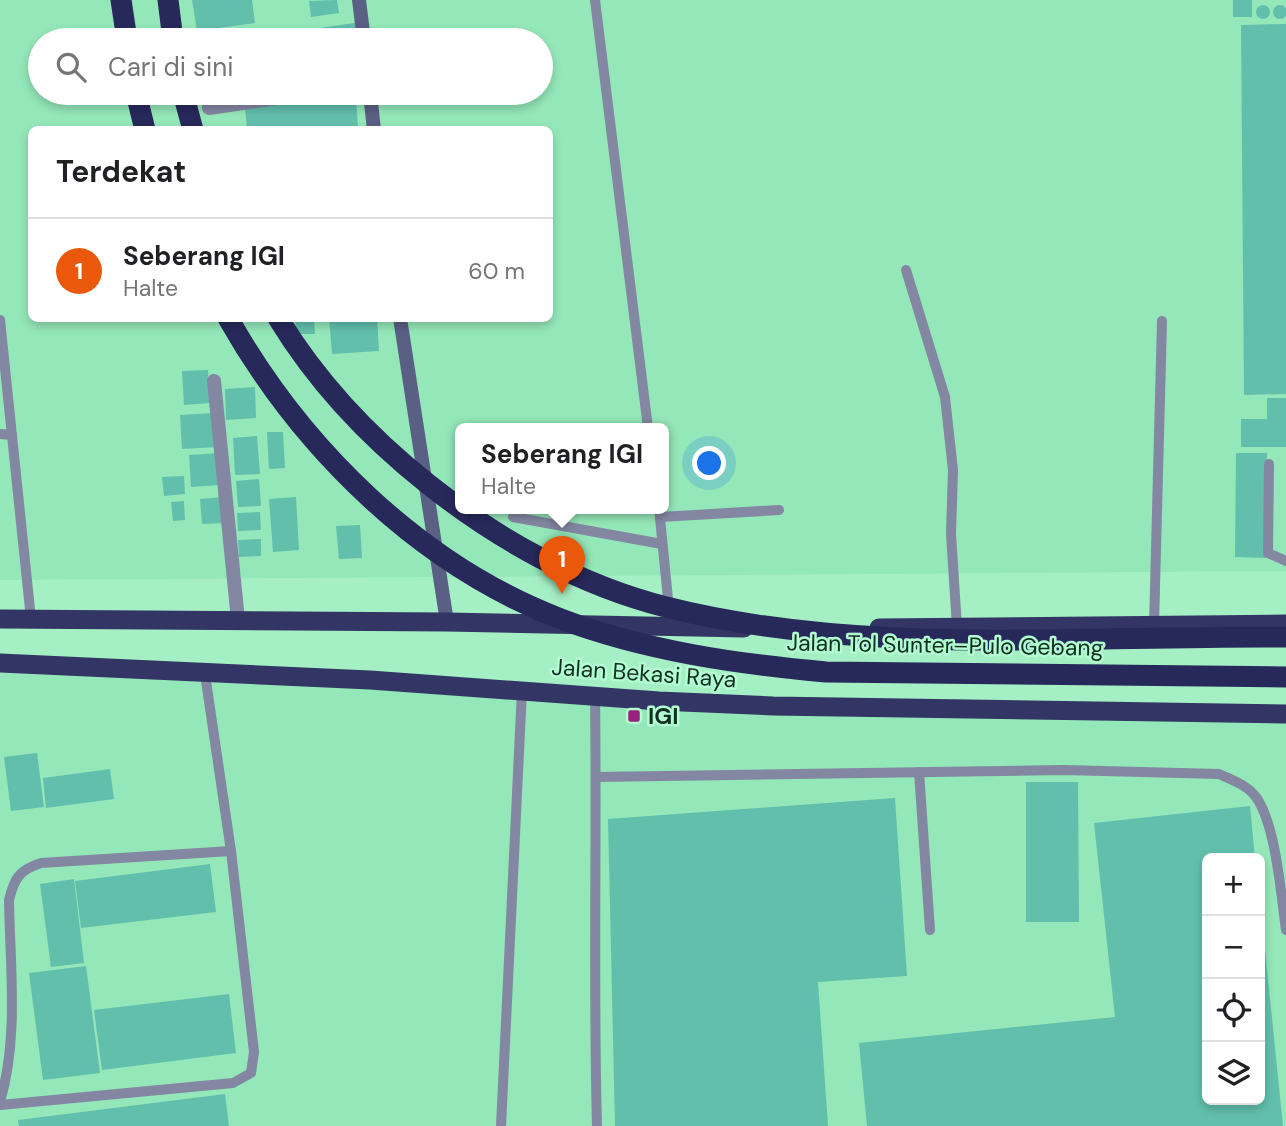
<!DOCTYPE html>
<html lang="id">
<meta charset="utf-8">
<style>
body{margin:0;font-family:"DM Sans",sans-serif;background:#f2f2f2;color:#202124}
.controls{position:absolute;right:21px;bottom:21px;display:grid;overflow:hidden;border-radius:10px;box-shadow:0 4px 10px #0003}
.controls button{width:63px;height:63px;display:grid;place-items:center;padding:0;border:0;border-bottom:2px solid #e0e0e0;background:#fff;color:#202124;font:35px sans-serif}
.you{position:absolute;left:710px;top:464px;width:24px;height:24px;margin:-18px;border:5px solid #fff;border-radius:50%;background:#1a73e8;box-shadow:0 0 0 10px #1a73e833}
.badge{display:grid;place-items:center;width:46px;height:46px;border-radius:50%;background:#ea580c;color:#fff;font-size:23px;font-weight:700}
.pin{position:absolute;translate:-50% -58px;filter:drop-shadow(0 2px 4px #0008)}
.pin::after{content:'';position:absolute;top:37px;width:24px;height:21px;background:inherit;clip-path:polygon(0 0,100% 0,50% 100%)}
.popup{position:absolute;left:455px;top:423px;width:214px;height:91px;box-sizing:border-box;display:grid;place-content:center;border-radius:10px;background:#fff;filter:drop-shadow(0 2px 5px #0005);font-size:23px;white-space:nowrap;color:#757577}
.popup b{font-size:26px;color:#202124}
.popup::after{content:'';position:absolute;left:50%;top:100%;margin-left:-14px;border:14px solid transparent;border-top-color:#fff}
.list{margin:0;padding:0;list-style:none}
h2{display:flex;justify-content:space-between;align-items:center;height:91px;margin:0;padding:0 28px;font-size:30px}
h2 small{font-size:23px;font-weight:400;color:#757577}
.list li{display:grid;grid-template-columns:46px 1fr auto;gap:21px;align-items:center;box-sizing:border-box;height:105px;padding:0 28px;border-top:2px solid #e0e0e0}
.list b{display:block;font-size:26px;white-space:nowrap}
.list p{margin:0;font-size:23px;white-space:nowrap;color:#757577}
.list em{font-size:23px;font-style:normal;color:#757577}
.icon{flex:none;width:38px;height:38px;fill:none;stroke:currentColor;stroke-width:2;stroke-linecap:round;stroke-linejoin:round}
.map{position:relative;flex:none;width:1286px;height:1126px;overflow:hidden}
.search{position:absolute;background:#fff;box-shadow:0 4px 10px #0003;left:28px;top:28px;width:525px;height:77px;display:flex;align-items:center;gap:18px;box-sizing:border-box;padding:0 24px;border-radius:38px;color:#757577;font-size:26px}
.panel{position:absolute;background:#fff;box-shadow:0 4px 10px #0003;left:28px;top:126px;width:525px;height:196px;border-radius:10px}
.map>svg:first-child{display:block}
</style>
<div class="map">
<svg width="1286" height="1126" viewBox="0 0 1286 1126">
<rect width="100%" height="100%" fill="#a5efc5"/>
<g fill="#94e7b9" fill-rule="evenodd">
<path d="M 0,0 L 1286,0 L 1286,571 L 0,580 ZM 40,40 L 541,40 L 541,93 L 40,93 ZM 32,130 L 550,130 L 550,318 L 32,318 ZM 461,428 L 664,428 L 664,508 L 461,508 Z"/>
<path d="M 0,664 L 522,689 L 1286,714 L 1286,1126 L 0,1126 ZM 1207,858 L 1260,858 L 1260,1100 L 1207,1100 Z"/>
</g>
<g fill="#62bfac">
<path d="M 192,0 L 252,0 L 255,23 L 197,31 Z"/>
<path d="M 337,0 L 339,13 L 311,17 L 309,1 Z"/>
<rect x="1233" y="0" width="19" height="17"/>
<circle cx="1263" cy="12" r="7"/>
<circle cx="1280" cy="12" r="7"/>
<path d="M 361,22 L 363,40 L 321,40 L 320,28 Z"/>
<path d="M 1286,24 L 1286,394 L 1244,395 L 1241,25 Z"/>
<path d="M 253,32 L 255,40 L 233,40 L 232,35 Z"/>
<path d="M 312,34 L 313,40 L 288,40 L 288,37 Z"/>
<path d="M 356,98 L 358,127 L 247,130 L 245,107 Z"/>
<path d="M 295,318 L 314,318 L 315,334 L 296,334 Z"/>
<path d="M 329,318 L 377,318 L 379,351 L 332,354 Z"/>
<path d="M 208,370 L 210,403 L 184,405 L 182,371 Z"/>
<path d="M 255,387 L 256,418 L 226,420 L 225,389 Z"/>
<path d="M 1267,398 L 1286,398 L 1286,447 L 1241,447 L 1241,419 L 1267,419 Z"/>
<path d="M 215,413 L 217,447 L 182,449 L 180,415 Z"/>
<path d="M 267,432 L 283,432 L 285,468 L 269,469 Z"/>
<path d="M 257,436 L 260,474 L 235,475 L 233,438 Z"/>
<path d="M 218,453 L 220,485 L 191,487 L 189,455 Z"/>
<path d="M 1236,453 L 1267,453 L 1266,558 L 1235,557 Z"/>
<path d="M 184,476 L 185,494 L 164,496 L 162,477 Z"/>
<path d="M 259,479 L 261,506 L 238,507 L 236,481 Z"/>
<path d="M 223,497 L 224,523 L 202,524 L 200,499 Z"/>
<path d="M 296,497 L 299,550 L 273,552 L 269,499 Z"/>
<path d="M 184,501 L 185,520 L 173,521 L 171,502 Z"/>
<path d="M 260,512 L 261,530 L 238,531 L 237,513 Z"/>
<path d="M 360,525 L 362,558 L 339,559 L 336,526 Z"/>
<path d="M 261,539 L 261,556 L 239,557 L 238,540 Z"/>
<path d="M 37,753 L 44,807 L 11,811 L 4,757 Z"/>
<path d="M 110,769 L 114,799 L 46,808 L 43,778 Z"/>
<path d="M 1026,782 L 1078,782 L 1079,922 L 1026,922 Z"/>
<path d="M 895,798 L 907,976 L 818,982 L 828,1126 L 615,1126 L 608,819 Z"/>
<path d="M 1250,806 L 1255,858 L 1207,858 L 1207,1100 L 1260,1100 L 1262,920 L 1283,1126 L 867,1126 L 859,1043 L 1115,1017 L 1094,823 Z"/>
<path d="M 210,864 L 216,912 L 81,928 L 75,881 Z"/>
<path d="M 74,879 L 84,963 L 51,967 L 40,884 Z"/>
<path d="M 86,966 L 100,1073 L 43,1080 L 29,973 Z"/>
<path d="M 229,994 L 236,1053 L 102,1070 L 94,1010 Z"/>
<path d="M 225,1094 L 229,1126 L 19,1126 L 18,1120 Z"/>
</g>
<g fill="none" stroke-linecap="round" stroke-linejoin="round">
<g stroke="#8487a2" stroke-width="10">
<path d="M 595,0 L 648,428"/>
<path d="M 906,270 L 945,397 L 953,470 L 951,534 L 957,627"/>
<path d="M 0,320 L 31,619"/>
<path d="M 0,434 L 12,435"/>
<path d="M 1269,464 L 1268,553 L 1286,561"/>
<path d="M 659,508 L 669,609"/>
<path d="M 513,517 L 662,544"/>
<path d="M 660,517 L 779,510"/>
<path d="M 1154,626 L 1162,321"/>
<path d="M 595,696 C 597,840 593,983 597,1126"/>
<path d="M 919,772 L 930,930"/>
<path d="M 597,777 L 1064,770 L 1219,774 C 1232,780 1247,785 1256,797 C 1276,825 1281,895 1286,930"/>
<path d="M 0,1102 C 19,1037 10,967 9,900 C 14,879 19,870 41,863 L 231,851"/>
<path d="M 0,1105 L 233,1083 L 251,1073 L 254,1052 L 231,851 L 205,674"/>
<path d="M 501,1126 L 522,690"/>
</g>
<g stroke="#8487a2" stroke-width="14">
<path d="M 209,108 L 311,93"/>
<path d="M 214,381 L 238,620"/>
</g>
<g stroke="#5a5f84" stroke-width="14">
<path d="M 359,0 L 364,40"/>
<path d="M 370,93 L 374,130"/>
<path d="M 400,318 L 447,622"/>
</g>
<g stroke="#333664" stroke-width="19">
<path d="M 0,619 L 447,622 L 744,628"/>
<path d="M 879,628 L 1286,624"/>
<path d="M 0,663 L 370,680 L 659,701 L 773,706 L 1286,714"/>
</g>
<g stroke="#28295b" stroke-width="21">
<path d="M 121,0 L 127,40"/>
<path d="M 168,0 L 173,40"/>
<path d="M 136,93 L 145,130"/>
<path d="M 183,93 L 193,130"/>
</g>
<g stroke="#28295b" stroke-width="21">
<path d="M 228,318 C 302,449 420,565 561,619 C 646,651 737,664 826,672 L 1286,677"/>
<path d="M 278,318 C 317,382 370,438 428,484 C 497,539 579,585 666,607 C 864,657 1083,635 1286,637"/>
</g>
</g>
<rect fill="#97217d" stroke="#b2fdd2" stroke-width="2.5" x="627" y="709" width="14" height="14" rx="3.5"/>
<g text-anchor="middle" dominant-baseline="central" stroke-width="5" stroke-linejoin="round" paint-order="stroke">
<g font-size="23" fill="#123021" stroke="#b2fdd2">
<text transform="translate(945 645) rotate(1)">Jalan Tol Sunter–Pulo Gebang</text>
<text transform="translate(644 673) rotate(4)">Jalan Bekasi Raya</text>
</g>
<g font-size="23" font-weight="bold" fill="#123021" stroke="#b2fdd2" text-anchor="start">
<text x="648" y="716">IGI</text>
</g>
</g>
</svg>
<div class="controls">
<button>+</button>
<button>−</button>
<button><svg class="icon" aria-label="locate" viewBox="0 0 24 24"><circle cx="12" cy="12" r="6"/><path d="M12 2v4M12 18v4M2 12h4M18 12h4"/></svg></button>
<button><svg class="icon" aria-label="layers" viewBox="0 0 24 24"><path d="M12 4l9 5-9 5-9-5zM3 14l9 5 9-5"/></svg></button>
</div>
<div class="you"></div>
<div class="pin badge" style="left:562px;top:594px">1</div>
<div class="popup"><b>Seberang IGI</b>Halte</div>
<div class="search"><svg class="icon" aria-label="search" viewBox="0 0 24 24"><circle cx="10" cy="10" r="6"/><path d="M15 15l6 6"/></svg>Cari di sini</div>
<section class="panel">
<h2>Terdekat<small></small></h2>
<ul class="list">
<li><span class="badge">1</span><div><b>Seberang IGI</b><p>Halte</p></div><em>60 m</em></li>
</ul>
</section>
</div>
